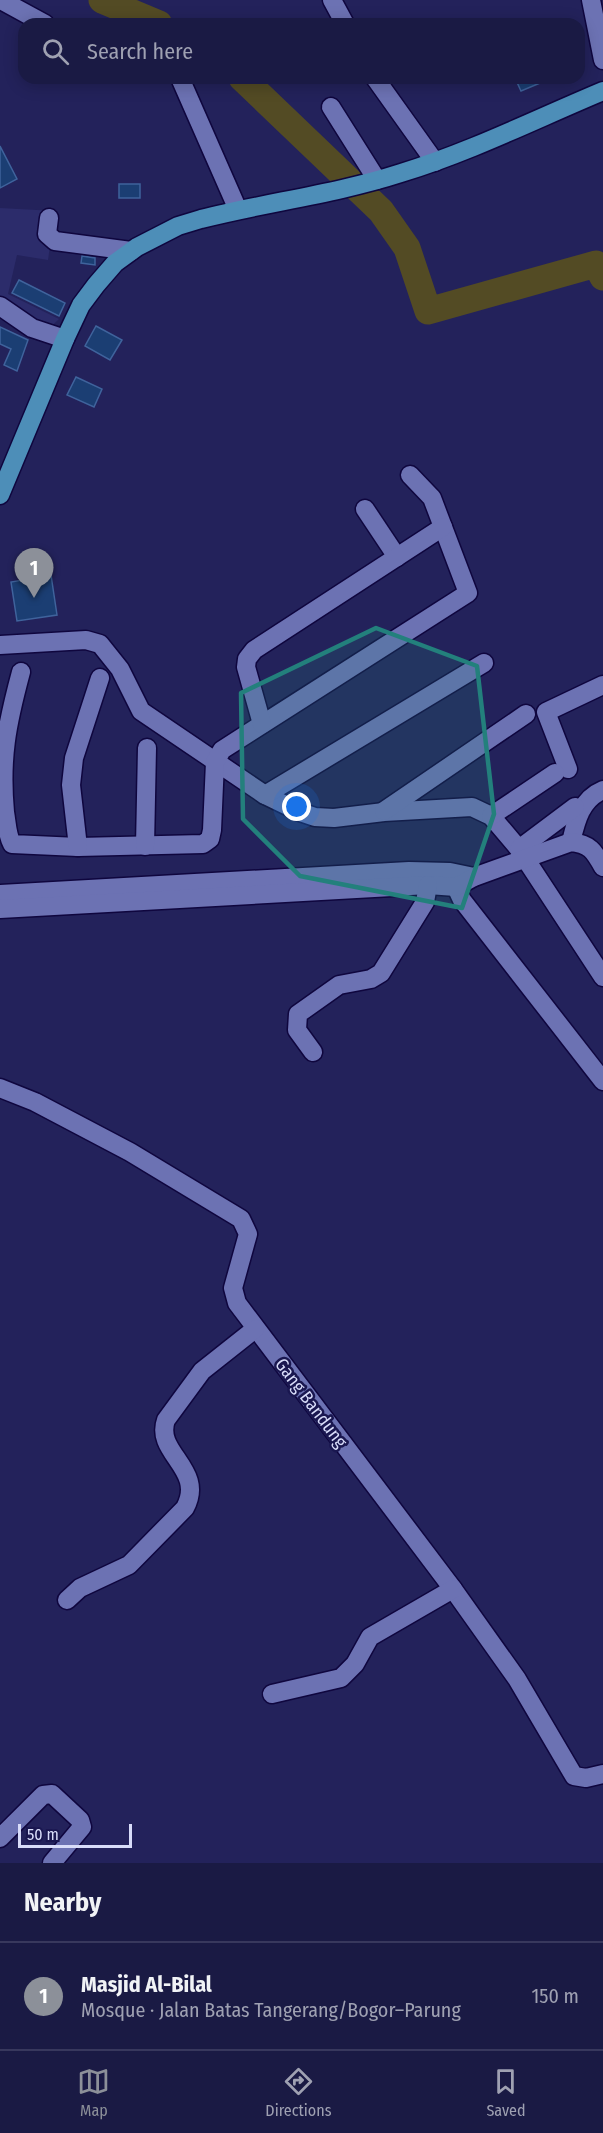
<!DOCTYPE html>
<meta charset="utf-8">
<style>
body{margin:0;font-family:"Fira Sans Condensed",sans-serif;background:#27274f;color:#f1f3f6}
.scale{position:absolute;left:18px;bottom:15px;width:114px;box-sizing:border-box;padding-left:6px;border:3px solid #d8dcf9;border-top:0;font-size:16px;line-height:21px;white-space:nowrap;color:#d8dcf9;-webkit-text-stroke:4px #1a1750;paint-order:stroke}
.you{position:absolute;left:297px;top:807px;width:21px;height:21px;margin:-15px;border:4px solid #fff;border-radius:50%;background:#1a73e8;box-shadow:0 0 0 9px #1a73e833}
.badge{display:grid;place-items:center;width:39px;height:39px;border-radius:50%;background:#8c9099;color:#fff;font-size:20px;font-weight:700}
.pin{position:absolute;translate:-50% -50px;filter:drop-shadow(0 2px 3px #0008)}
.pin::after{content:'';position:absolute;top:32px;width:21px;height:18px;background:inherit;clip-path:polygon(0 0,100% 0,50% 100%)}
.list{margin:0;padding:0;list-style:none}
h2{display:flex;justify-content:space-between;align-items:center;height:78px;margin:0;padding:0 24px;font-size:26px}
h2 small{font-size:20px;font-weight:400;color:#9fa1b2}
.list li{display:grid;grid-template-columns:39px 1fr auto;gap:18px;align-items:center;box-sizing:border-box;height:108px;padding:0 24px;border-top:2px solid #38385d}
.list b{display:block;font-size:22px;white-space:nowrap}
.list p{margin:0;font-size:20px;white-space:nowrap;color:#9fa1b2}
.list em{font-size:20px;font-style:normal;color:#9fa1b2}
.icon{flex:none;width:33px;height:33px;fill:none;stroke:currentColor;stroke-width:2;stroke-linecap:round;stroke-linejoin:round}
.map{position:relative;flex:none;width:603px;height:1863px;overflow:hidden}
.search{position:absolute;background:#1a1a44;box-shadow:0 3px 15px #0003;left:18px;right:18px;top:18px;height:66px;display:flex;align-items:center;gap:15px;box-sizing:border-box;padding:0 21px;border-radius:18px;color:#9fa1b2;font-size:22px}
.sheet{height:186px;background:#1a1a44}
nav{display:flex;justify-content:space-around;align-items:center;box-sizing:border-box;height:84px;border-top:2px solid #38385d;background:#1a1a44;font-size:16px;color:#9fa1b2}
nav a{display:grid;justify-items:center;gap:3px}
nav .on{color:#8c9099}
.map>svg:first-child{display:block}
</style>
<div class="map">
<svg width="603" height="1863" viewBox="0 0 603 1863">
<rect width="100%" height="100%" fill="#23225b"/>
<path fill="#2c2c6b" d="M 0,208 L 55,211 L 48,260 L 17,255 L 8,294 L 59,319 L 40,337 L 0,319 Z"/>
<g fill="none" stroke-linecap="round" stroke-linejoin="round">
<g stroke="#534b24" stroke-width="27">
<path d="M 102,0 L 159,24"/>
<path d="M 242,78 L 381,211 L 407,248 L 428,311 L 596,264 L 603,277"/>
</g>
</g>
<g fill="#1b3e73" stroke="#3f639c" stroke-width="1.5">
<path d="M 515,78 L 552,78 L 521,91 Z"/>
<path d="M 0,146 L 17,179 L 0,188 Z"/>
<rect x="119" y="184" width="21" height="14"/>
<path d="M 82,256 L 95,258 L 95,265 L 81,263 Z"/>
<path d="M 19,280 L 65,303 L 59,316 L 12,293 Z"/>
<path d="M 96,326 L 122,340 L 110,360 L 85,346 Z"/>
<path d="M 0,327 L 28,340 L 17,371 L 4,365 L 11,349 L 0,344 Z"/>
<path d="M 76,377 L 102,389 L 94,407 L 67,395 Z"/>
<path d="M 51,575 L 57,615 L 17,621 L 11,582 Z"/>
</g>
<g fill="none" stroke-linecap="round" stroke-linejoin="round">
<defs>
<g id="minor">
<path d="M 1,0 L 45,24"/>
<path d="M 332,0 L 345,24"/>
<path d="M 591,0 L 603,60"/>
<path d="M 180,78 L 238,210"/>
<path d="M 375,78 L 435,162"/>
<path d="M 331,107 L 377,180"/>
<path d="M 49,218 L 47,234 L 55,241 L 131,251"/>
<path d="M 0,306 L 32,328 L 65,339"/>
<path d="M 365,509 L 397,557"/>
<path d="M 0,645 L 86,640 L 100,644 L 120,669 L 141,711 L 265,795 L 300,812 L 315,817 L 334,818 L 384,812 L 472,807 L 491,816 L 519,849 L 603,977"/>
<path d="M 21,672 C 7,724 0,758 5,812 C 7,823 7,835 12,844 L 78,847 L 203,844 L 210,839 L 212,830 L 215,762 L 222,750 L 468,593 L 432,498 L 410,475"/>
<path d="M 262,724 L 246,667 L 247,659 L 254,650 L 443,527"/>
<path d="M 568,769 L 546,712 L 603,685"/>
<path d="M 265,795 L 484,663"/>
<path d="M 384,811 L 526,714"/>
<path d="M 491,816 L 555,773"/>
<path d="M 571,842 C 576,821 581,799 603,790"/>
<path d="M 145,846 L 147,748"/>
<path d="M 78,847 L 71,785 L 74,758 L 100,678"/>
<path d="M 519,849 L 575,807"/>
<path d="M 456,887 L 462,900 L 603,1081"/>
<path d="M 0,894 L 409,871 L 450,872 L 474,877"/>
<path d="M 0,909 L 428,885 L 456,887 L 474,877 L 571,842 C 590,844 594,851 603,867"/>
<path d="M 313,1052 L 297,1030 L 298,1014 L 339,985 L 371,979 L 381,973 L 425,902 L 428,885"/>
<path d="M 0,1088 L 35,1102 L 130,1152 L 241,1219 L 248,1234 L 233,1288 L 237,1303 L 453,1589 L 517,1679 L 574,1776 L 586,1778 L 603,1774"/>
<path d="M 67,1600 L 80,1588 L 129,1565 L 185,1508 C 206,1469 154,1453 166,1420 L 202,1371 L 255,1329"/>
<path d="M 272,1694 L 341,1678 L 355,1664 L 370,1637 L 453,1589"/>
<path d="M 0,1838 L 43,1795 L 52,1794 L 80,1820 L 82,1827 L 52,1863"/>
</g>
<path id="major" d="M 0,495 L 65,339 L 81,305 L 96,285 L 115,263 L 137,247 L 178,226 L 201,219 C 268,202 336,194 401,173 C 470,152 536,119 603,91"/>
</defs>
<use href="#minor" stroke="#0f063e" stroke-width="21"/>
<use href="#major" stroke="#0f063e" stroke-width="21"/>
<use href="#minor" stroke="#6c72b3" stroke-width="18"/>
<use href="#major" stroke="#4d8eb8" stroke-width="18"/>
</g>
<path fill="#23807c" fill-opacity="0.2" stroke="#23807c" stroke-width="4.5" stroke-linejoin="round" d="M 376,628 L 477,666 L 494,814 L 462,908 L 300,876 L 243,819 L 241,693 Z"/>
<g text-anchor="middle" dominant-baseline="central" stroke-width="5" stroke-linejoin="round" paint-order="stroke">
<g font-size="18" fill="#d8dcf9" stroke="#1a1750">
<text transform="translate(311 1403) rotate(53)">Gang Bandung</text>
</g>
</g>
</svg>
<div class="scale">50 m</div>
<div class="you"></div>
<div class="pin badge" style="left:34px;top:598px">1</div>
<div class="search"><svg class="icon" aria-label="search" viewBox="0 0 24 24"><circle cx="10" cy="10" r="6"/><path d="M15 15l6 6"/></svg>Search here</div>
</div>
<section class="sheet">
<h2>Nearby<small></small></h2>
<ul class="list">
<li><span class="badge">1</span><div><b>Masjid Al-Bilal</b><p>Mosque · Jalan Batas Tangerang/Bogor–Parung</p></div><em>150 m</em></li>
</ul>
</section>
<nav>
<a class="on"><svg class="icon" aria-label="map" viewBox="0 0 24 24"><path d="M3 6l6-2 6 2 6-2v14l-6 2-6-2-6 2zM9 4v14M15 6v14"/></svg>Map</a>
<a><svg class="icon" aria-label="directions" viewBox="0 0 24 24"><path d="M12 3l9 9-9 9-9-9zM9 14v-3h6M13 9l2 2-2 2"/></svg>Directions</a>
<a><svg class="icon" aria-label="saved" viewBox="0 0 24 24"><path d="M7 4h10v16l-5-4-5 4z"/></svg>Saved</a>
</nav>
